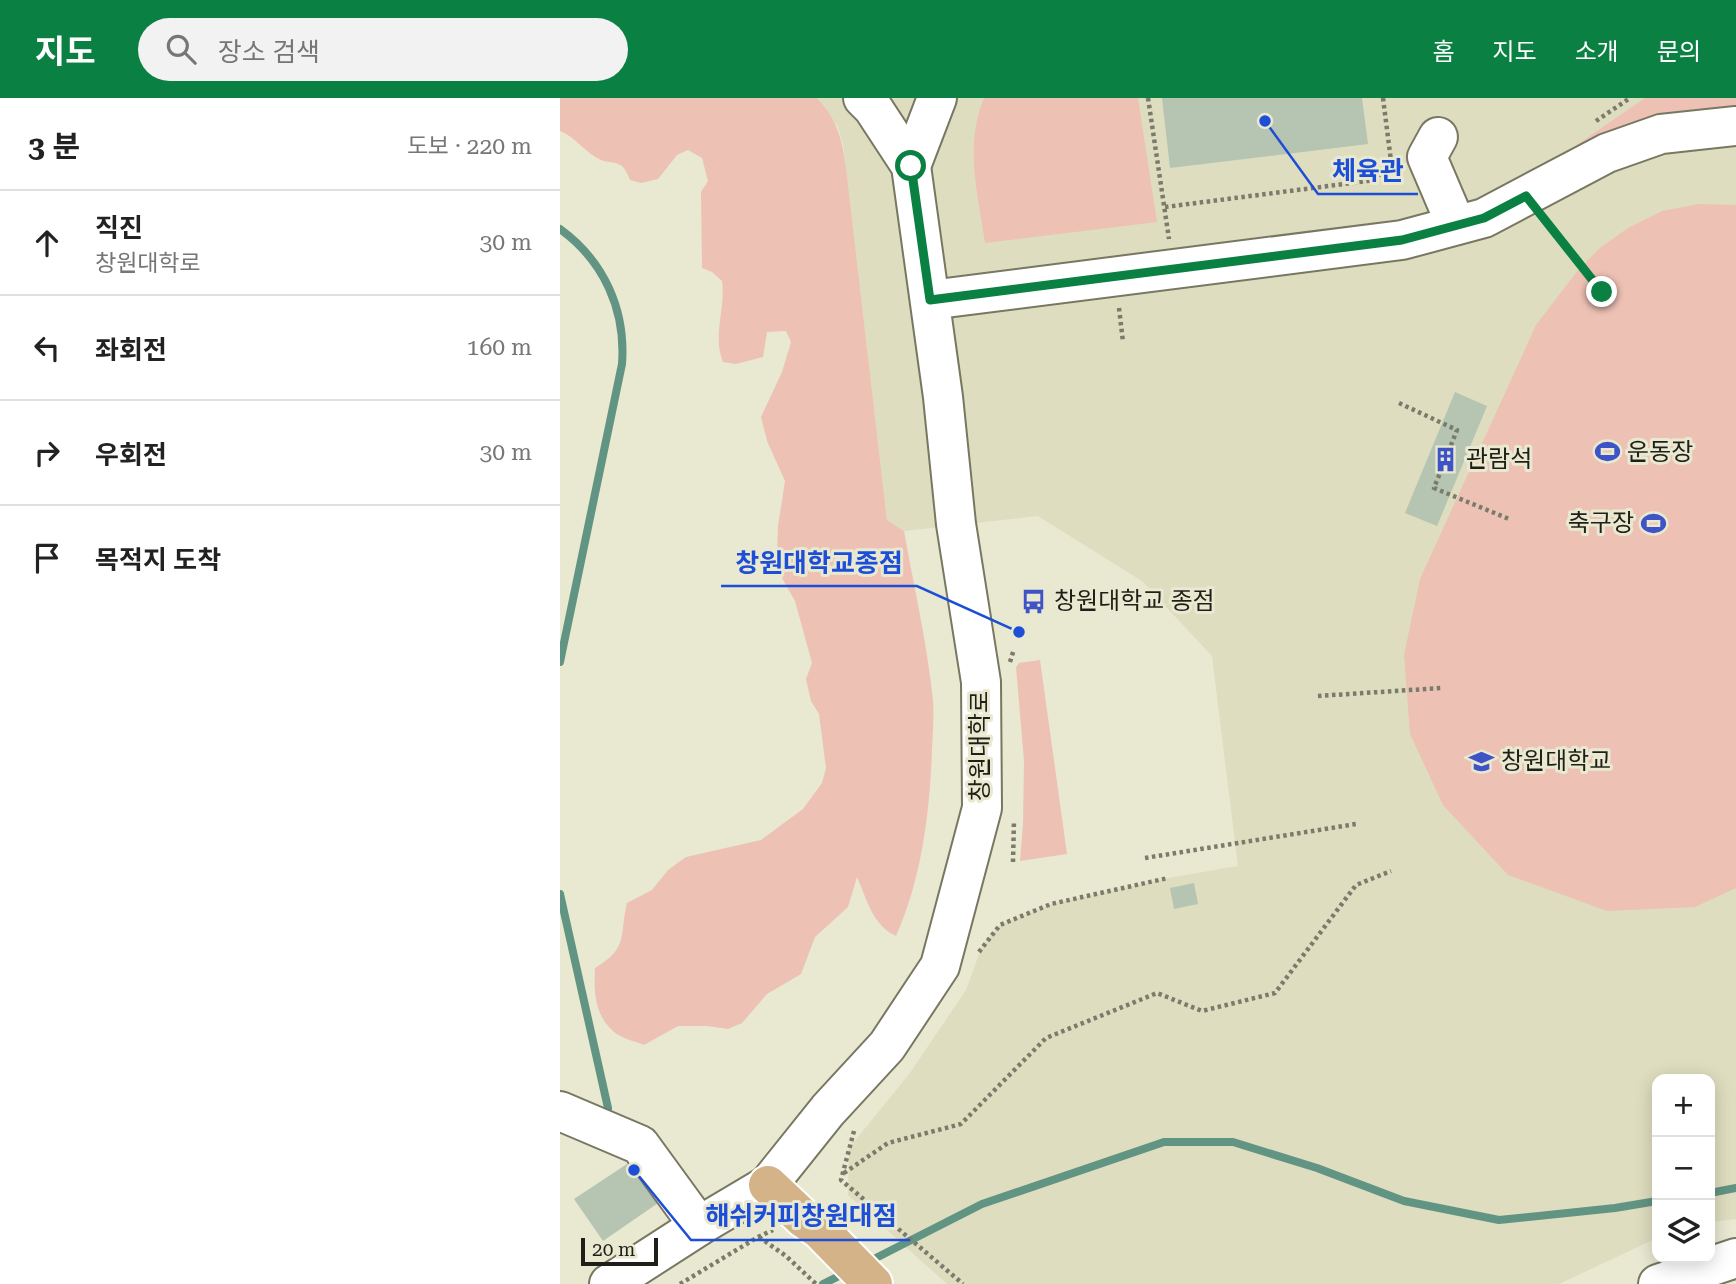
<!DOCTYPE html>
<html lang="ko">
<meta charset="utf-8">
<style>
body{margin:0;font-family:"Roboto Serif","Noto Sans KR",serif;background:#f2f2f2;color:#222}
.controls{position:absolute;right:21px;bottom:21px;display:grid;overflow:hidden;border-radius:14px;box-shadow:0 4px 18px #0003}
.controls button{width:63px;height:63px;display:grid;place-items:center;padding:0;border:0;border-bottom:2px solid #e0e0e0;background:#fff;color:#222;font:35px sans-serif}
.scale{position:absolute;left:21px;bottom:18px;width:77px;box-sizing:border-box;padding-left:7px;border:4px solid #1f1f17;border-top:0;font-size:19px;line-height:24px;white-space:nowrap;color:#1f1f17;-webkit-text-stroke:5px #e9e8d1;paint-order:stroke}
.stop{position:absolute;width:21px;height:21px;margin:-16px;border:5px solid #0b8043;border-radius:50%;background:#fff}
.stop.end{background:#0b8043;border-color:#fff;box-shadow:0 2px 7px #0008}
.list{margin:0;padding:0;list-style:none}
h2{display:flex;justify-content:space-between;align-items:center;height:91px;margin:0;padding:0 28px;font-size:30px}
h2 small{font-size:23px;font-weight:400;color:#767676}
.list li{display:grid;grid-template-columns:46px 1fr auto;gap:21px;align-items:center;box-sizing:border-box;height:105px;padding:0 28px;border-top:2px solid #e0e0e0}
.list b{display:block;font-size:26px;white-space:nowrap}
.list p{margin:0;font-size:23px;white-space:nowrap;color:#767676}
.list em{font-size:23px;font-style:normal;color:#767676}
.icon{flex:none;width:38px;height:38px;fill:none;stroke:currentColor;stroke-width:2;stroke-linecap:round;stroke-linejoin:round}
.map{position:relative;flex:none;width:1176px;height:1186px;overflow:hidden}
header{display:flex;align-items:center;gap:42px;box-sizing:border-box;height:98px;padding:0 35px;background:#0b8043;color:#fff}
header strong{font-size:33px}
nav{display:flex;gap:38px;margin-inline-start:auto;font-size:24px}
.search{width:490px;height:63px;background:#f2f2f2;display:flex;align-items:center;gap:18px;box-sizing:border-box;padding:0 24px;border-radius:38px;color:#767676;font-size:26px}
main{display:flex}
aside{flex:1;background:#fff}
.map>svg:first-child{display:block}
</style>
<header>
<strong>지도</strong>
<div class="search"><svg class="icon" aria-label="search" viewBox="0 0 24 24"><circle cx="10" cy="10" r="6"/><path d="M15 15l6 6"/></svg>장소 검색</div>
<nav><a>홈</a><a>지도</a><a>소개</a><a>문의</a></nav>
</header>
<main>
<aside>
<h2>3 분<small>도보 · 220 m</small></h2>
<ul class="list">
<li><svg class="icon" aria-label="ahead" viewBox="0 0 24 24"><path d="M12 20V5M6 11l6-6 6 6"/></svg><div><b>직진</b><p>창원대학로</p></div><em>30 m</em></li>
<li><svg class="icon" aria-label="left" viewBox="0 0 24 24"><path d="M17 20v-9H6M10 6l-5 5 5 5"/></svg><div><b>좌회전</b></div><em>160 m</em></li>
<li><svg class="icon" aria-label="right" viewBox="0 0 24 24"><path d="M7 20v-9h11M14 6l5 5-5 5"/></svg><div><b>우회전</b></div><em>30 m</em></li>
<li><svg class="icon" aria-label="arrive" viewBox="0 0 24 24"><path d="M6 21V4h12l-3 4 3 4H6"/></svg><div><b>목적지 도착</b></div></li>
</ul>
</aside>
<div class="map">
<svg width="1176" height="1186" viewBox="0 0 1176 1186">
<rect width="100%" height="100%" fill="#e9e8d1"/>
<path fill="#deddbf" d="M 257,0 L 1176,0 L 1176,1121 L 1150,1124 L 1150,981 L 1097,981 L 1097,1140 L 999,1186 L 387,1186 L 288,1097 L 289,1050 L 350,975 L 406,892 L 422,848 L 440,827 L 491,806 L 608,780 L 678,768 L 652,558 L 582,483 L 478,418 L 344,433 L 327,422 L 283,46 L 278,29 Z"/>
<g fill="#edc2b4">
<path d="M 0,0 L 257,0 C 278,23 282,41 286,70 L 327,422 L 344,433 C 354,489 367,545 373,602 C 374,618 373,634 372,650 C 370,713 362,780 336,838 C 312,827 307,801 297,779 L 288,809 L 255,839 L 241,876 L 207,896 L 182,925 L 168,931 L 147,928 L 118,928 L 84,947 C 74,943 60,940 53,933 C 34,916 34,893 35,870 C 69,850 59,838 67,805 L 92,792 L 108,772 L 126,759 L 201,742 L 243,711 L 262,685 L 266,670 L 259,616 L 251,603 L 246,581 L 252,565 L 235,503 L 222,480 L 217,458 L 218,428 L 225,383 L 207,343 L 201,319 L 222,274 L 231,244 L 226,233 L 207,234 L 203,259 L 176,266 L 163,264 C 152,238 166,210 162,183 L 152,174 L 142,170 L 141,94 L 148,83 L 142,60 L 128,52 L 117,57 L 98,81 L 81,85 L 70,82 C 68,77 66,72 62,68 C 55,63 48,65 41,62 C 25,55 16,39 0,33 Z"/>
<path d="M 424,0 L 578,0 L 597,124 L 425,145 C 418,96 404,48 424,0 Z"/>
<path d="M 1085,0 L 1176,0 L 1176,16 L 1013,65 L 1008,53 Z"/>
<path d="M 1139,106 L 1176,107 L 1176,790 L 1135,809 L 1047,813 L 948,777 L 883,707 L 850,636 L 844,557 L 860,481 L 976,227 L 1018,172 L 1041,149 L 1068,130 L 1102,113 Z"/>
<path d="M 480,562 L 507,756 L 460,763 L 463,726 L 464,663 L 456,569 L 459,565 Z"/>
</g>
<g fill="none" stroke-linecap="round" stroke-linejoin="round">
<g stroke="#629483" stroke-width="8">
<path d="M 0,131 C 44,163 66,212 62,266 L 0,564"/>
<path d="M 0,796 L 48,1010"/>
<path d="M 1150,1095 L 1176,1090"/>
<path d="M 308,1164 L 422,1106 L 604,1044 L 673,1044 L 757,1070 L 844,1103 L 939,1122 L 1055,1110 L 1097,1103"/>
<path d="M 263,1186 L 287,1174"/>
</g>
</g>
<g fill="#b6c5b2">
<path d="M 602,0 L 802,0 L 808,46 L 610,70 Z"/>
<path d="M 895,294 L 927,308 L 877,428 L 845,415 Z"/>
<path d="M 634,785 L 638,806 L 614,811 L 610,790 Z"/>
<path d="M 73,1062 L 101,1103 L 43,1143 L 14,1101 Z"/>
</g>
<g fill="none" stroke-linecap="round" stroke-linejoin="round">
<defs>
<g id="minor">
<path d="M 878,39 L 867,59 L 896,127"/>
<path d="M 351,68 L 377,0"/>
<path d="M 370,202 L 842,142 L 924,120 L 1047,55 L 1101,36 L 1176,28"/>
<path d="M 0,1013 L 80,1047 L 139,1128"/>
<path d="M 49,1186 L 139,1128 L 208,1087 L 268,1012 L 327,948 L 380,868 L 422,710 L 421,584 L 396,426 L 383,299 L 351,68 L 313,10 L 303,0"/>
<path d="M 1098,1186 L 1176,1160"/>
</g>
<path id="major" d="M 208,1087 L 243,1120 L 260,1132 L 313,1186"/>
</defs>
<use href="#minor" stroke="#777762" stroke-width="42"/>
<use href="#major" stroke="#fff" stroke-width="42"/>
<g stroke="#7b7b6c" stroke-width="4.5" stroke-dasharray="3.5 3.5" stroke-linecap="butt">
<path d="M 588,0 L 609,141"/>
<path d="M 823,0 L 831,63"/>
<path d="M 1036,23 L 1070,0"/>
<path d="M 605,109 L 815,82 L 830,63"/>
<path d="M 986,123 L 1042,194"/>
<path d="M 559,210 L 563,244"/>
<path d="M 839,305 L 897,332 L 874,390 L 949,421"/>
<path d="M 450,564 L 454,551"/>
<path d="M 758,598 L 881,590"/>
<path d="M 585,760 L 796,726"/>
<path d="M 453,764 L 454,722"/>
<path d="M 419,854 L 440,827 L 491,806 L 608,780"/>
<path d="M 294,1033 L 281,1082 L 403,1186"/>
<path d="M 284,1075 L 328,1045 L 401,1026 L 486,940 L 597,895 L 642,913 L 715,895 L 796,787 L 831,773"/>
<path d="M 199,1139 L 226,1158 L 256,1186"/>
<path d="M 120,1186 L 198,1139 L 213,1132"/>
</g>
<use href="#minor" stroke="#fff" stroke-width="38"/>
<use href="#major" stroke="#d3b387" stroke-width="38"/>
</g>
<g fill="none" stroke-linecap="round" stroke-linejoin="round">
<path stroke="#0b8043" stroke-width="9" d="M 351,68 L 370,202 L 842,142 L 924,120 L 966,98 L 1042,194"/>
</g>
<defs>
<symbol id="stadium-bare" viewBox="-9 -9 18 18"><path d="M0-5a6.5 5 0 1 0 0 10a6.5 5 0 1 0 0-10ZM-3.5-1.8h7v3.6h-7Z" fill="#3d53c6" stroke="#e9e8d1" stroke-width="2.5" paint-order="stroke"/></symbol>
<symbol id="building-bare" viewBox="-9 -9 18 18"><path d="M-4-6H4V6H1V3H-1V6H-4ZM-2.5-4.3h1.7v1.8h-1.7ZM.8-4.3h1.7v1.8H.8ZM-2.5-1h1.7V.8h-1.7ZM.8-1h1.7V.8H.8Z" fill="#3d53c6" stroke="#e9e8d1" stroke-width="2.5" paint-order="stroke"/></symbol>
<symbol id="bus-bare" viewBox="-9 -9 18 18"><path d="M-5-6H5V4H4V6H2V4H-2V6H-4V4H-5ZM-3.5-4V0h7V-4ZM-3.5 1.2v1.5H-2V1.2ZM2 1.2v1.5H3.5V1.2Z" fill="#3d53c6" stroke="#e9e8d1" stroke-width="2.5" paint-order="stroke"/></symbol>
<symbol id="university-bare" viewBox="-9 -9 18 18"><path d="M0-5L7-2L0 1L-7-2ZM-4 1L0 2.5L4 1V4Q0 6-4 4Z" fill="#3d53c6" stroke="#e9e8d1" stroke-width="2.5" paint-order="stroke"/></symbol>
</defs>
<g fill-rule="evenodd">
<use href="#stadium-bare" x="1030" y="336" width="35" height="35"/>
<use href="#building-bare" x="868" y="344" width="35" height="35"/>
<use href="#stadium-bare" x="1076" y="408" width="35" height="35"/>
<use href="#bus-bare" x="456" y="486" width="35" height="35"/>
<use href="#university-bare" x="904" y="646" width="35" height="35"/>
</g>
<g text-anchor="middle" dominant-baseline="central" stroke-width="6" stroke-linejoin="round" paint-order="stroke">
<g font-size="24" fill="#1f1f17" stroke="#e9e8d1" text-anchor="start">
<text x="1067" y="354">운동장</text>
<text x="906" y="361">관람석</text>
<text x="1074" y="425" text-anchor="end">축구장</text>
<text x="494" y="503">창원대학교 종점</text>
<text x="941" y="663">창원대학교</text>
</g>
<g font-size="24" fill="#1f1f17" stroke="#e9e8d1">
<text transform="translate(420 648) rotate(-90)">창원대학로</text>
</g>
</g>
<path fill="none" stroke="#1d4ed8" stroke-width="2.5" d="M705 23L758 96H858M459 534L357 488H161M74 1072L131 1142H350"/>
<g fill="#1d4ed8" stroke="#e9e8d1" stroke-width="2.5">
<circle cx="705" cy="23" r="7"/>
<circle cx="459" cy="534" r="7"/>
<circle cx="74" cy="1072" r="7"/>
</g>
<g font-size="26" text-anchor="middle" font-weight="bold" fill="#1d4ed8" stroke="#e9e8d1" stroke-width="6" stroke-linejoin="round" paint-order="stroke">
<text x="808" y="82">체육관</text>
<text x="259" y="474">창원대학교종점</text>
<text x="241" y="1127">해쉬커피창원대점</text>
</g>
</svg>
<div class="controls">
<button>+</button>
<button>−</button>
<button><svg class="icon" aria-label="layers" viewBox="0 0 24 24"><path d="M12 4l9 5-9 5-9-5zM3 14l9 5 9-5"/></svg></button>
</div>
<div class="scale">20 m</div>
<div class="stop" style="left:351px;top:68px"></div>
<div class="stop end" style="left:1042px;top:194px"></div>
</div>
</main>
